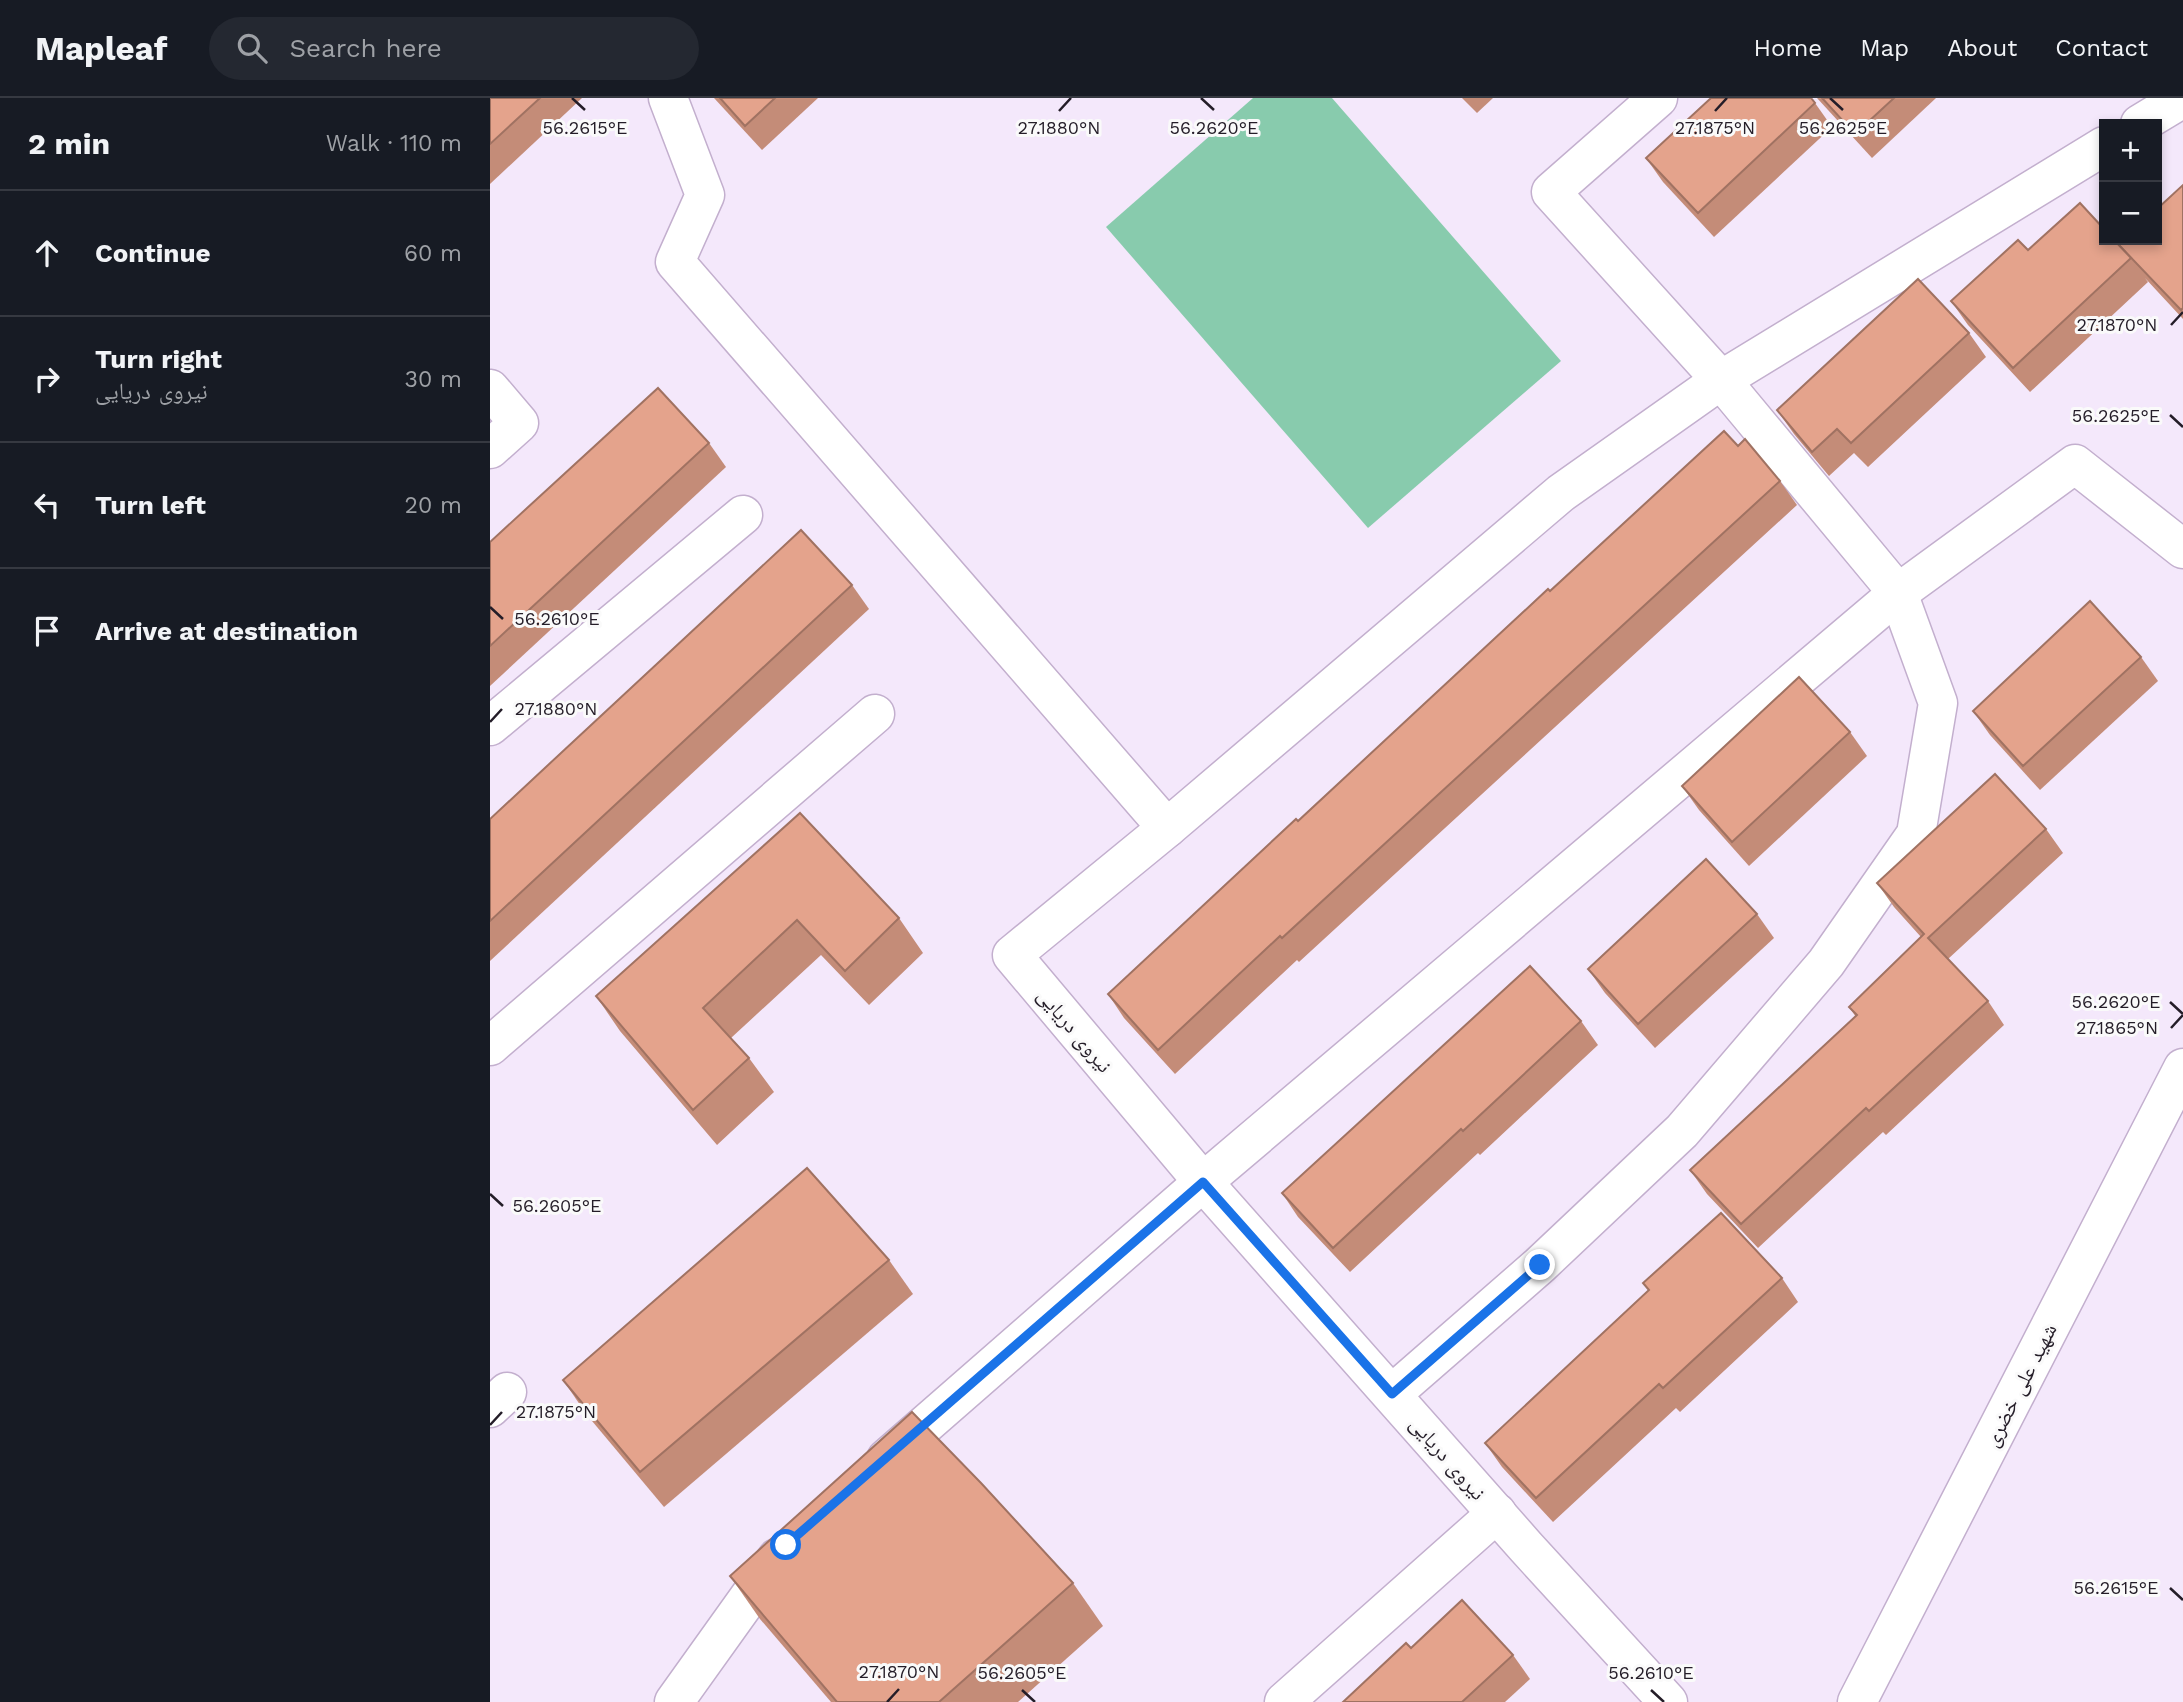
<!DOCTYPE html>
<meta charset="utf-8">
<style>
body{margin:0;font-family:"Work Sans","Noto Naskh Arabic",sans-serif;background:#242831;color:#f1f3f6}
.controls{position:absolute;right:21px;top:21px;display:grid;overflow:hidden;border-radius:0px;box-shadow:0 4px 10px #0003}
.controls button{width:63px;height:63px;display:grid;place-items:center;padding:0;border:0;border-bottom:2px solid #363941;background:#171b24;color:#f1f3f6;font:35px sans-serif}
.stop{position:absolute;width:21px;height:21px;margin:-16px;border:5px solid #1a73e8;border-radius:50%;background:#fff}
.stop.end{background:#1a73e8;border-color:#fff;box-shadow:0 2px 7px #0008}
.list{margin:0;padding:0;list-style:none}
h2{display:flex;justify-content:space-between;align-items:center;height:91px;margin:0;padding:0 28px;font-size:30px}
h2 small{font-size:23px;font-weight:400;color:#9ea1a6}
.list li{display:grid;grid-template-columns:46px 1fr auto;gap:21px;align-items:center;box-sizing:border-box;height:126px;padding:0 28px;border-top:2px solid #363941}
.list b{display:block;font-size:26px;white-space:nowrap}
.list p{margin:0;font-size:23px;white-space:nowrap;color:#9ea1a6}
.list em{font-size:23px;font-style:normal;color:#9ea1a6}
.icon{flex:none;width:38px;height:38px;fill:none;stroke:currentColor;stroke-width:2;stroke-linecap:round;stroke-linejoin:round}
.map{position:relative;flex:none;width:1693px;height:1604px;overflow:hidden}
header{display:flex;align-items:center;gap:42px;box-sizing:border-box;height:98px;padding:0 35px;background:#171b24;border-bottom:2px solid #363941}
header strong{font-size:33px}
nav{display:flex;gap:38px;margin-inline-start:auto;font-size:24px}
.search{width:490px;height:63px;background:#242831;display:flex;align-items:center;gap:18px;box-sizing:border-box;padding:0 24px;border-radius:38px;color:#9ea1a6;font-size:26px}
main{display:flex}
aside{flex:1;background:#171b24}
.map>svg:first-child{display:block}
</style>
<header>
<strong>Mapleaf</strong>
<div class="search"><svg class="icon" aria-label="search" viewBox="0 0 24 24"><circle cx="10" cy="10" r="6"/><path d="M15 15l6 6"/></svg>Search here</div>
<nav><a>Home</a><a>Map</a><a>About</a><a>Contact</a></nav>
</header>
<main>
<aside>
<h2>2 min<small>Walk · 110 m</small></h2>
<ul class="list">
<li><svg class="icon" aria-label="ahead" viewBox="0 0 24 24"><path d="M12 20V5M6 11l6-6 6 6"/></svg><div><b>Continue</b></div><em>60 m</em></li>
<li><svg class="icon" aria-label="right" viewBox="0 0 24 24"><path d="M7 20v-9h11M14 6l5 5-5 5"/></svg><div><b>Turn right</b><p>نیروی دریایی</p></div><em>30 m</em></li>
<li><svg class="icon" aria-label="left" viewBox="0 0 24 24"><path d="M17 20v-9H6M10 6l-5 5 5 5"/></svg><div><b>Turn left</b></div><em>20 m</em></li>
<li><svg class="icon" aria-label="arrive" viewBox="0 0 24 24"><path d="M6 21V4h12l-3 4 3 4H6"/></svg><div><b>Arrive at destination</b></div></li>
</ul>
</aside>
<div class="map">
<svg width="1693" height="1604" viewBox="0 0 1693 1604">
<rect width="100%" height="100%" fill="#f4e8fb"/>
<path fill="#88cbad" d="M 763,0 L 842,0 L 1071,263 L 878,430 L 616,129 Z"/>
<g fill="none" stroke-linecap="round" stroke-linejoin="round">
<defs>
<g id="minor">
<path d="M 178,0 L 215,97 L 185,164 L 677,730"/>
<path d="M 1650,26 L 1693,0"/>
<path d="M 0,291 L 29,325 L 0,351"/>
<path d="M 0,628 L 253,417"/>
<path d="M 0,948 L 385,616"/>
<path d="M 902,1296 L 1050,1167 L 1192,1033 L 1336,865 L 1426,736 L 1448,605 L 1408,495 L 1231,282 L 1061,94 L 1168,0"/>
<path d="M 0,1310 L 17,1294"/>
<path d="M 396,1361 L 713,1084 L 1408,495 L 1585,366 L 1693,451"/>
<path d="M 184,1604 L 287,1460"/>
<path d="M 794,1604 L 1007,1415"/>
<path d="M 1178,1604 L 1036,1449 L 713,1084 L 522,857 L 677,730 L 1071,395 L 1231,282 L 1614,48"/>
</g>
<path id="tertiary" d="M 1367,1604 L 1693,970"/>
</defs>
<use href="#minor" stroke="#c3afce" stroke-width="41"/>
<use href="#tertiary" stroke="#c3afce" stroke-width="41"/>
<use href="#minor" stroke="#fff" stroke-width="38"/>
<use href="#tertiary" stroke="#fff" stroke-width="38"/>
</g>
<g fill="#c48c78">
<path d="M 0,0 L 92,0 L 0,86 Z"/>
<path d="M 224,0 L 328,0 L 272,52 Z"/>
<path d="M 972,0 L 1003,0 L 987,15 Z"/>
<path d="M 1327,0 L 1446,0 L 1382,60 Z"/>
<path d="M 1325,5 L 1342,29 L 1224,139 L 1173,84 L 1156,60 Z"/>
<path d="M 1693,87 L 1693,221 L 1655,180 L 1658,184 L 1540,294 L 1478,227 L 1461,203 L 1631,149 Z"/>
<path d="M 1479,235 L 1496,259 L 1378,369 L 1364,355 L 1339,378 L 1304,336 L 1287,312 Z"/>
<path d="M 219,345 L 236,369 L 0,588 L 0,444 Z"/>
<path d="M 1248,348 L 1290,383 L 1307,407 L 809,864 L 807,862 L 685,976 L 634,920 L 618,896 L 1060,493 Z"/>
<path d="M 362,487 L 379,511 L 0,863 L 0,721 Z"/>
<path d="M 1651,559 L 1668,583 L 1550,692 L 1500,637 L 1483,613 Z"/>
<path d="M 1360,634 L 1377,658 L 1259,768 L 1209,712 L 1192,688 Z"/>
<path d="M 310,715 L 409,820 L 433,855 L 379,907 L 331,857 L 241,940 L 259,960 L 284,994 L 227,1047 L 130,933 L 106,898 Z"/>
<path d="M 1556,731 L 1573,755 L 1458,861 L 1498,903 L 1514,927 L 1396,1037 L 1393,1034 L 1268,1150 L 1217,1096 L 1200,1072 L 1366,919 L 1359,909 L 1431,839 L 1404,809 L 1387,785 Z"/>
<path d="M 1267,816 L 1284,840 L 1165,950 L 1115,895 L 1098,871 Z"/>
<path d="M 1091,923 L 1108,947 L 990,1057 L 988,1055 L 860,1174 L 808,1119 L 792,1095 Z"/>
<path d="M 399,1162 L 423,1196 L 174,1409 L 97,1317 L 73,1282 Z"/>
<path d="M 1292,1180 L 1308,1204 L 1190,1314 L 1186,1310 L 1063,1424 L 1012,1369 L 995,1345 L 1159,1193 L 1153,1185 Z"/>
<path d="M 240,1478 L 583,1485 L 613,1528 L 528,1604 L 341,1604 L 270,1521 Z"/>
<path d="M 921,1550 L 1023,1557 L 1040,1581 L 1015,1604 L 853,1604 Z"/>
</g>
<g fill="#e4a38c" stroke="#a07262" stroke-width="2">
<path d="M 0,0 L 50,0 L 0,46 Z"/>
<path d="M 230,0 L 285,0 L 255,28 Z"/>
<path d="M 1221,0 L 1321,0 L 1325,5 L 1208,115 L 1156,60 Z"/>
<path d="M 1332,0 L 1404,0 L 1365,36 Z"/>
<path d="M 1693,87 L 1693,210 L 1691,212 L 1628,146 L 1633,142 L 1667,142 L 1667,111 Z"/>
<path d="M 1590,105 L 1614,131 L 1614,142 L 1624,142 L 1641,160 L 1523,270 L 1461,203 L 1528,142 L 1538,152 Z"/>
<path d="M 1428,181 L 1479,235 L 1361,345 L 1347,331 L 1322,354 L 1287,312 Z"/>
<path d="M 168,290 L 219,345 L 0,548 L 0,444 Z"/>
<path d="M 1234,333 L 1248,348 L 1255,341 L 1290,383 L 792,840 L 790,838 L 668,952 L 618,896 L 806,721 L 808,723 L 1058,491 L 1060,493 Z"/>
<path d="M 311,432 L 362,487 L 0,823 L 0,721 Z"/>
<path d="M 1600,503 L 1651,559 L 1533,668 L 1483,613 Z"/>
<path d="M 1309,579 L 1360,634 L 1242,744 L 1192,688 Z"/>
<path d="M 1505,676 L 1556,731 L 1438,840 L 1498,903 L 1379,1013 L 1376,1010 L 1251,1126 L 1200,1072 L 1367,917 L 1359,909 L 1434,836 L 1387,785 Z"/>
<path d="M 310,715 L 409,820 L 355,873 L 307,822 L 213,910 L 259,960 L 203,1012 L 106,898 Z"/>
<path d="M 1216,761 L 1267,816 L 1148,926 L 1098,871 Z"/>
<path d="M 1040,868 L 1091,923 L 973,1033 L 971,1031 L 843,1150 L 792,1095 Z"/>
<path d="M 317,1070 L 399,1162 L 150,1374 L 73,1282 Z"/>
<path d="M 1231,1115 L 1292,1180 L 1173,1290 L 1169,1286 L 1046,1400 L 995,1345 L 1159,1192 L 1153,1185 Z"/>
<path d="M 422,1314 L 491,1385 L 583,1485 L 449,1604 L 347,1604 L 240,1478 Z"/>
<path d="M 972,1502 L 1023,1557 L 972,1604 L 853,1604 L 916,1545 L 921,1550 Z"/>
</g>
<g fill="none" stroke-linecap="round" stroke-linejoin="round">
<path stroke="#1a73e8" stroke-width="9" d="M 296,1447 L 713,1084 L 902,1296 L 1050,1167"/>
</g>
<path fill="none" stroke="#241d28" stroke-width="2.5" d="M 82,0 L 95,12M 711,0 L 724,12M 1340,0 L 1353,12M 569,13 L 581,0M 1225,13 L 1237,0M 1681,227 L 1693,214M 1680,317 L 1693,329M 0,509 L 13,521M 0,624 L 12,611M 1680,904 L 1693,916M 1681,930 L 1693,917M 0,1096 L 13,1108M 0,1327 L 12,1314M 1680,1490 L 1693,1502M 532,1592 L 545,1604M 1161,1592 L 1174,1604M 397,1604 L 409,1591"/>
<g text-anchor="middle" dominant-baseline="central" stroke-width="6" stroke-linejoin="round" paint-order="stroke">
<g font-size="21" fill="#241d28" stroke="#fafafa">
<text transform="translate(585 932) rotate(50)">نیروی دریایی</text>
<text transform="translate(1530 1287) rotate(-63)">شهید علی خضری</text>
<text transform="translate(958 1360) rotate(49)">نیروی دریایی</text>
</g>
</g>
<g font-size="18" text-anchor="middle" fill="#241d28" stroke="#fafafa" stroke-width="6" stroke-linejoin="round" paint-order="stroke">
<text x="95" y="36">56.2615°E</text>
<text x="724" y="36">56.2620°E</text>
<text x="1353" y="36">56.2625°E</text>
<text x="569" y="36">27.1880°N</text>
<text x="1225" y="36">27.1875°N</text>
<text x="1627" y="233">27.1870°N</text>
<text x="1626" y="324">56.2625°E</text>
<text x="67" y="527">56.2610°E</text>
<text x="66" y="617">27.1880°N</text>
<text x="1626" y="910">56.2620°E</text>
<text x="1627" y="936">27.1865°N</text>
<text x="67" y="1114">56.2605°E</text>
<text x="66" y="1320">27.1875°N</text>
<text x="1626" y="1496">56.2615°E</text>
<text x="409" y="1580">27.1870°N</text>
<text x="532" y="1581">56.2605°E</text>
<text x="1161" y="1581">56.2610°E</text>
</g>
</svg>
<div class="controls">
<button>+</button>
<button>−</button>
</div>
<div class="stop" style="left:296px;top:1447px"></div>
<div class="stop end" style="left:1050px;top:1167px"></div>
</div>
</main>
